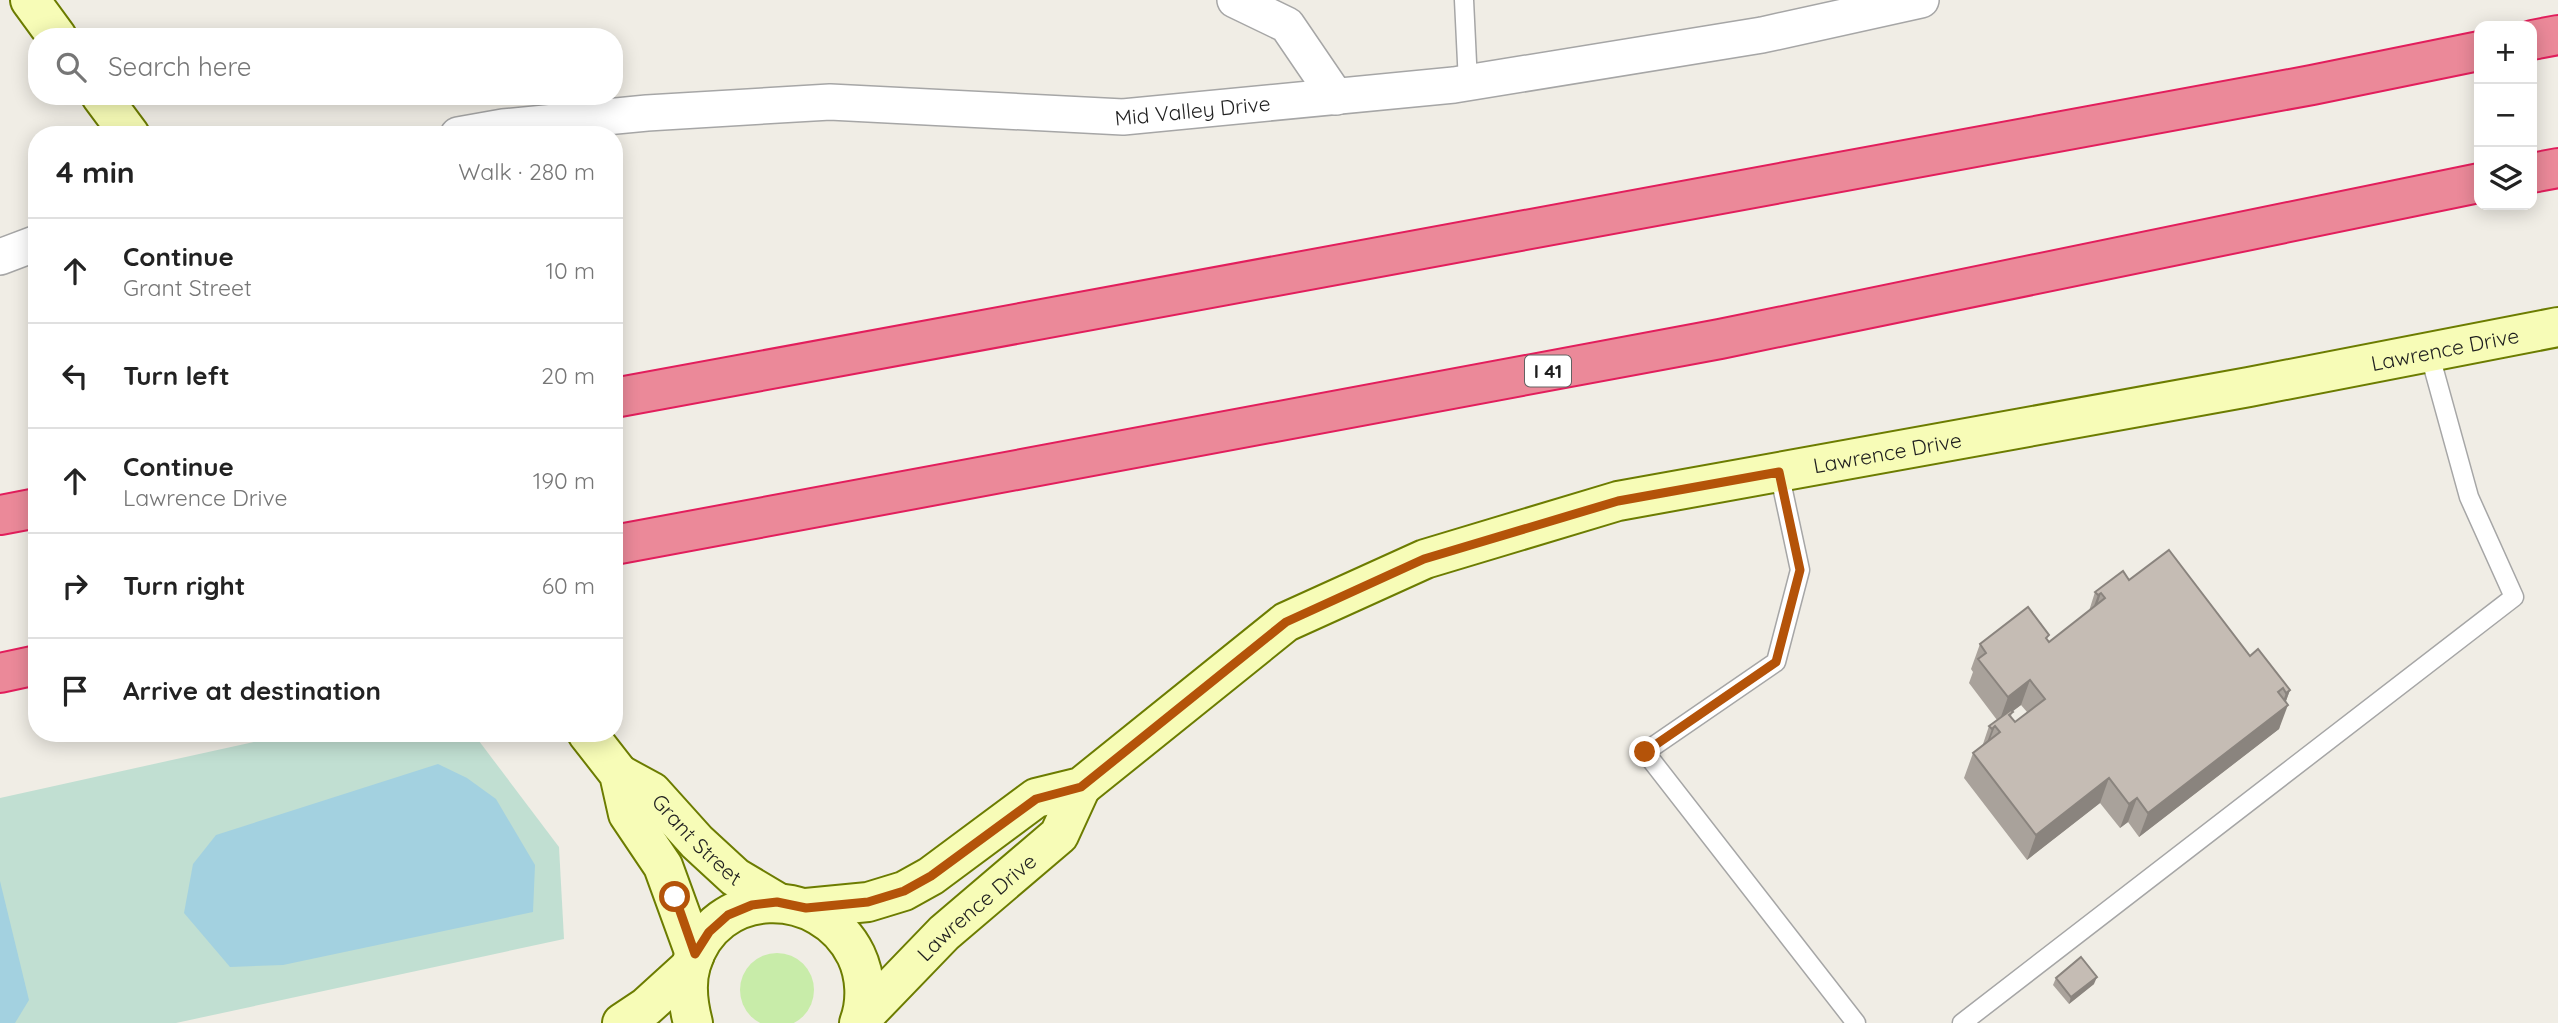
<!DOCTYPE html>
<meta charset="utf-8">
<style>
body{margin:0;font-family:Quicksand,sans-serif;background:#f6f6f6;color:#222}
.controls{position:absolute;right:21px;top:21px;display:grid;overflow:hidden;border-radius:14px;box-shadow:0 4px 18px #0003}
.controls button{width:63px;height:63px;display:grid;place-items:center;padding:0;border:0;border-bottom:2px solid #e0e0e0;background:#fff;color:#222;font:35px sans-serif}
.stop{position:absolute;width:21px;height:21px;margin:-16px;border:5px solid #b45309;border-radius:50%;background:#fff}
.stop.end{background:#b45309;border-color:#fff;box-shadow:0 2px 7px #0008}
.list{margin:0;padding:0;list-style:none}
h2{display:flex;justify-content:space-between;align-items:center;height:91px;margin:0;padding:0 28px;font-size:30px}
h2 small{font-size:23px;font-weight:400;color:#767676}
.list li{display:grid;grid-template-columns:46px 1fr auto;gap:21px;align-items:center;box-sizing:border-box;height:105px;padding:0 28px;border-top:2px solid #e0e0e0}
.list b{display:block;font-size:26px;white-space:nowrap}
.list p{margin:0;font-size:23px;white-space:nowrap;color:#767676}
.list em{font-size:23px;font-style:normal;color:#767676}
.icon{flex:none;width:38px;height:38px;fill:none;stroke:currentColor;stroke-width:2;stroke-linecap:round;stroke-linejoin:round}
.map{position:relative;flex:none;width:2558px;height:1023px;overflow:hidden}
.search{position:absolute;background:#fff;box-shadow:0 4px 18px #0003;left:28px;top:28px;width:595px;height:77px;display:flex;align-items:center;gap:18px;box-sizing:border-box;padding:0 24px;border-radius:28px;color:#767676;font-size:26px}
.panel{position:absolute;background:#fff;box-shadow:0 4px 18px #0003;left:28px;top:126px;width:595px;height:616px;border-radius:28px}
.map>svg:first-child{display:block}
</style>
<div class="map">
<svg width="2558" height="1023" viewBox="0 0 2558 1023">
<rect width="100%" height="100%" fill="#f0ede5"/>
<circle fill="#c8eca9" cx="777" cy="990" r="37"/>
<path fill="#c1dfd2" d="M 294,733 L 476,737 L 559,847 L 564,939 L 176,1023 L 0,1023 L 0,798 Z"/>
<g fill="#a3d1e0">
<path d="M 438,764 L 467,778 L 496,799 L 535,865 L 533,912 L 283,965 L 230,967 L 184,913 L 193,864 L 216,835 Z"/>
<path d="M 0,881 L 29,1000 L 15,1023 L 0,1023 Z"/>
</g>
<g fill="none" stroke-linecap="round" stroke-linejoin="round">
<defs>
<g id="lane">
<path d="M 1464,0 L 1468,83"/>
<path d="M 1779,472 L 1800,570 L 1776,662 L 1645,752 L 1856,1023"/>
<path d="M 1962,1023 L 2514,597 L 2469,497 L 2429,352"/>
</g>
<g id="street">
<path d="M 1235,0 L 1287,25 L 1336,97"/>
<path id="s1" d="M 458,135 L 503,127 L 647,113 L 830,102 L 1123,117 L 1454,85 L 1762,35 L 1921,0"/>
<path d="M 0,257 L 37,243"/>
</g>
<g id="secondary">
<path d="M 30,0 L 57,37"/>
<path d="M 101,96 L 130,135"/>
<path d="M 587,733 L 619,774 L 628,814 L 663,866 L 695,954"/>
<path id="s2" d="M 619,774 L 652,792 L 697,842 L 735,877 L 777,902"/>
<path id="s3" d="M 806,908 L 868,902 L 904,891 L 931,876 L 1036,798 L 1081,787 L 1286,622 L 1425,559 L 1618,501 L 2249,387 L 2558,327"/>
<path id="s4" d="M 861,1019 L 944,933 L 1059,835 L 1081,787"/>
<path d="M 622,1023 L 646,1007 L 690,967"/>
<path d="M 693,1023 C 688,1004 685,985 691,965 C 714,885 821,884 856,955 C 866,976 867,1002 859,1023"/>
</g>
<g id="highway">
<path d="M 2532,40 L 2558,35"/>
<path d="M 2532,173 L 2558,168"/>
<path d="M 614,398 L 2312,85 L 2479,51"/>
<path d="M 0,515 L 37,508"/>
<path d="M 614,545 L 1720,339 L 2479,183"/>
<path d="M 0,673 L 37,665"/>
</g>
</defs>
<use href="#lane" stroke="#a6a6a6" stroke-width="21"/>
<use href="#street" stroke="#a6a6a6" stroke-width="38"/>
<use href="#secondary" stroke="#6c7c00" stroke-width="42"/>
<use href="#highway" stroke="#e21e5c" stroke-width="42"/>
<use href="#lane" stroke="#fff" stroke-width="18"/>
<use href="#street" stroke="#fff" stroke-width="35"/>
<use href="#secondary" stroke="#f7fcb7" stroke-width="38"/>
<use href="#highway" stroke="#eb8999" stroke-width="38"/>
</g>
<g fill="#a9a29b" fill-rule="evenodd">
<path d="M 2129,580 L 2250,656 L 2290,690 L 2286,701 L 2279,729 L 2139,837 L 2128,822 L 2120,828 L 2100,803 L 2027,860 L 1964,778 L 1973,753 L 1982,747 L 1989,726 L 1997,720 L 1969,683 L 1973,672 L 1971,669 L 1980,644 L 2048,640 L 2049,642 L 2089,611 L 2095,592 ZM 2021,705 L 2027,712 L 2015,722 L 2011,717 L 2012,711 Z"/>
<path d="M 2056,978 L 2094,984 L 2069,1004 L 2053,985 Z"/>
</g>
<g fill="#8a847e">
<path d="M 2101,593 L 2093,617 L 2089,620 L 2098,595 Z"/>
<path d="M 2030,680 L 2021,705 L 1999,722 L 2008,697 Z"/>
<path d="M 2290,690 L 2283,709 L 2288,705 L 2279,729 L 2139,837 L 2148,813 L 2279,712 L 2286,693 Z"/>
<path d="M 1995,726 L 1986,750 L 1983,753 L 1992,729 Z"/>
<path d="M 2109,778 L 2100,803 L 2027,860 L 2036,835 Z"/>
<path d="M 2137,798 L 2128,822 L 2120,828 L 2129,804 Z"/>
<path d="M 2097,977 L 2094,984 L 2069,1004 L 2071,997 Z"/>
</g>
<g fill="#c5bcb4" stroke="#8a847e" stroke-width="2">
<path d="M 2169,550 L 2250,656 L 2258,649 L 2290,690 L 2286,693 L 2283,688 L 2278,692 L 2288,705 L 2148,813 L 2137,798 L 2129,804 L 2109,778 L 2036,835 L 1973,753 L 2000,732 L 1995,726 L 1992,729 L 1989,726 L 2011,710 L 2013,712 L 2009,715 L 2015,722 L 2045,699 L 2030,680 L 2008,697 L 1978,659 L 1986,653 L 1980,644 L 2028,607 L 2049,635 L 2046,638 L 2049,642 L 2105,598 L 2101,593 L 2098,595 L 2095,592 L 2123,571 L 2129,580 Z"/>
<path d="M 2081,957 L 2097,977 L 2071,997 L 2056,978 Z"/>
</g>
<g fill="none" stroke-linecap="round" stroke-linejoin="round">
<path stroke="#b45309" stroke-width="9" d="M 675,897 L 695,954 L 709,932 L 728,915 L 752,905 L 777,902 L 806,908 L 868,902 L 904,891 L 931,876 L 1036,799 L 1081,787 L 1286,622 L 1424,559 L 1618,501 L 1779,472 L 1800,570 L 1776,662 L 1645,752"/>
</g>
<g text-anchor="middle" dominant-baseline="central" stroke-width="7" stroke-linejoin="round" paint-order="stroke">
<rect fill="#fff" stroke="#626262" stroke-width="2" x="1525" y="355.5" width="46" height="31" rx="5"/>
<g font-size="19" font-weight="bold" fill="#1f1f1f">
<text x="1548" y="371">I 41</text>
</g>
<g font-size="21" fill="#1f1f1f" stroke="#fff">
<text stroke="none"><textPath href="#s1" startOffset="737">Mid Valley Drive</textPath></text>
<text stroke="none"><textPath href="#s3" startOffset="1766">Lawrence Drive</textPath></text>
<text stroke="none"><textPath href="#s3" startOffset="1199">Lawrence Drive</textPath></text>
<text stroke="none"><textPath href="#s2" startOffset="103">Grant Street</textPath></text>
<text stroke="none"><textPath href="#s4" startOffset="161">Lawrence Drive</textPath></text>
</g>
</g>
</svg>
<div class="controls">
<button>+</button>
<button>−</button>
<button><svg class="icon" aria-label="layers" viewBox="0 0 24 24"><path d="M12 4l9 5-9 5-9-5zM3 14l9 5 9-5"/></svg></button>
</div>
<div class="stop" style="left:675px;top:897px"></div>
<div class="stop end" style="left:1645px;top:752px"></div>
<div class="search"><svg class="icon" aria-label="search" viewBox="0 0 24 24"><circle cx="10" cy="10" r="6"/><path d="M15 15l6 6"/></svg>Search here</div>
<section class="panel">
<h2>4 min<small>Walk · 280 m</small></h2>
<ul class="list">
<li><svg class="icon" aria-label="ahead" viewBox="0 0 24 24"><path d="M12 20V5M6 11l6-6 6 6"/></svg><div><b>Continue</b><p>Grant Street</p></div><em>10 m</em></li>
<li><svg class="icon" aria-label="left" viewBox="0 0 24 24"><path d="M17 20v-9H6M10 6l-5 5 5 5"/></svg><div><b>Turn left</b></div><em>20 m</em></li>
<li><svg class="icon" aria-label="ahead" viewBox="0 0 24 24"><path d="M12 20V5M6 11l6-6 6 6"/></svg><div><b>Continue</b><p>Lawrence Drive</p></div><em>190 m</em></li>
<li><svg class="icon" aria-label="right" viewBox="0 0 24 24"><path d="M7 20v-9h11M14 6l5 5-5 5"/></svg><div><b>Turn right</b></div><em>60 m</em></li>
<li><svg class="icon" aria-label="arrive" viewBox="0 0 24 24"><path d="M6 21V4h12l-3 4 3 4H6"/></svg><div><b>Arrive at destination</b></div></li>
</ul>
</section>
</div>
